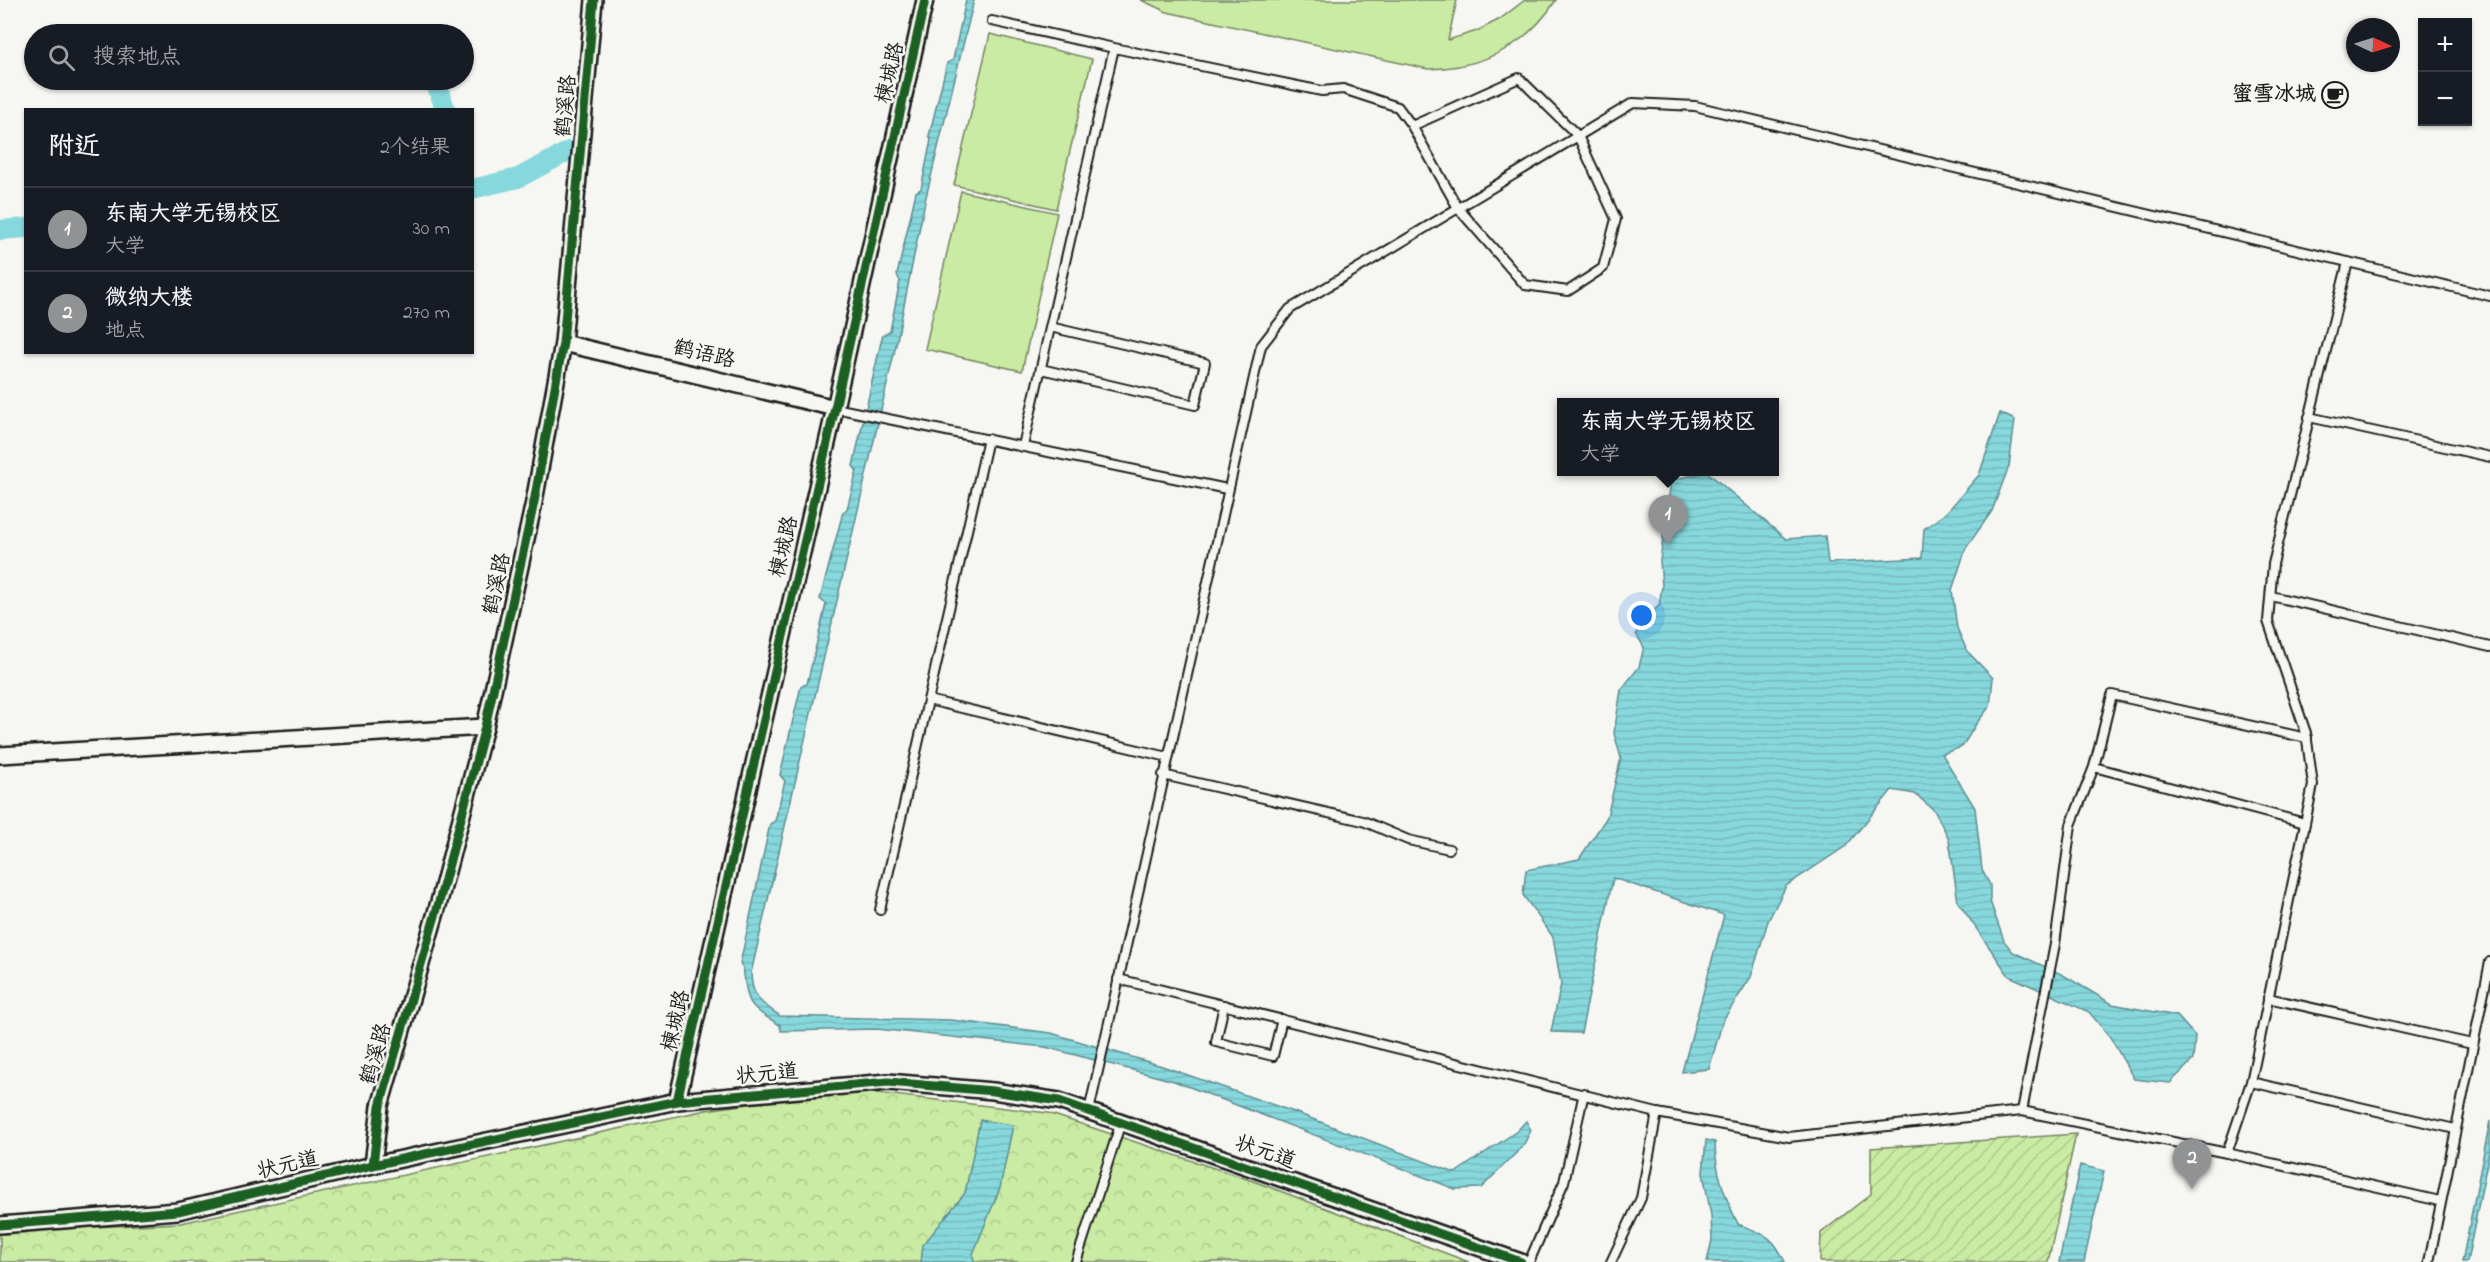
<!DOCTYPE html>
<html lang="zh">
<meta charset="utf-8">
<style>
body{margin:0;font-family:"Indie Flower","LXGW WenKai TC",sans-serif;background:#242831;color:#f1f3f6}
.controls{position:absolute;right:18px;top:18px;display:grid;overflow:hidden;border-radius:0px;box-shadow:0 2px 4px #0004}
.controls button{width:54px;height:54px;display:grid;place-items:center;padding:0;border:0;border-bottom:2px solid #363941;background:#171b24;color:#f1f3f6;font:30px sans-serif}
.compass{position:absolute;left:2346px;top:18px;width:54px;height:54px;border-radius:50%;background:#171b24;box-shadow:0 2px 4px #0004;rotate:94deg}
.you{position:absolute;left:1642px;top:616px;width:21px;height:21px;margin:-15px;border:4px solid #fff;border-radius:50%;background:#1a73e8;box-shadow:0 0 0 9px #1a73e833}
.badge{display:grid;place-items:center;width:39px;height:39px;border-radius:50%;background:#919294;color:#fff;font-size:20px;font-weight:700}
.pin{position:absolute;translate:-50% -50px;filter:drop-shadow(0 2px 3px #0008)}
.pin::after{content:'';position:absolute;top:32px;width:21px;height:18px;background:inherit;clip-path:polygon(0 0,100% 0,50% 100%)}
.popup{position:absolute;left:1557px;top:398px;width:222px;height:78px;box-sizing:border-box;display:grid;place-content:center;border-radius:0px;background:#171b24;filter:drop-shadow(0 2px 4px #0005);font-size:20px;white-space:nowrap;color:#9ea1a6}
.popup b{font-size:22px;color:#f1f3f6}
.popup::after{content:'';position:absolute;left:50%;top:100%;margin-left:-12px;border:12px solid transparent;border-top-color:#171b24}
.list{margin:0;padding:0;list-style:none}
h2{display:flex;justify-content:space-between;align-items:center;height:78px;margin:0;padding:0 24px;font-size:26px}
h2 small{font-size:20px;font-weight:400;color:#9ea1a6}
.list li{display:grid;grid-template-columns:39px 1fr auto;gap:18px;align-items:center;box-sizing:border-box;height:84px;padding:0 24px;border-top:2px solid #363941}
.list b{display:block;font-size:22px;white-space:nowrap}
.list p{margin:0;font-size:20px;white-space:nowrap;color:#9ea1a6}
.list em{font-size:20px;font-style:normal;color:#9ea1a6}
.icon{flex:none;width:33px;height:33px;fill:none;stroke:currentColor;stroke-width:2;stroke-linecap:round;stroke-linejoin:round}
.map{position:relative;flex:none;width:2490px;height:1262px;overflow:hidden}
.search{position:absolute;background:#171b24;box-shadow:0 2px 4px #0004;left:24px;top:24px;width:450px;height:66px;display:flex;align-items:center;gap:15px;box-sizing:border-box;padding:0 21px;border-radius:33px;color:#9ea1a6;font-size:22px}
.panel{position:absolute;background:#171b24;box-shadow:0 2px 4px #0004;left:24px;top:108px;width:450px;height:246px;border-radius:0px}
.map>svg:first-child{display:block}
</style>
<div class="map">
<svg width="2490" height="1262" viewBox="0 0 2490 1262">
<defs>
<pattern id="park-crowns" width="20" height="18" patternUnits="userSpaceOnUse" patternTransform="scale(1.5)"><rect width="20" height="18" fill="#caeba3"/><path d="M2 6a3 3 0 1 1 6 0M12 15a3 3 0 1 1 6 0" fill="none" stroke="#adc98c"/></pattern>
<pattern id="garden-furrows" width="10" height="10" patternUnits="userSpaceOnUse" patternTransform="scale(1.5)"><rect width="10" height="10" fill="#caeba3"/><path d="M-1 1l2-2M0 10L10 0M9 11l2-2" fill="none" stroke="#adc98c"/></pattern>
<pattern id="water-rules" width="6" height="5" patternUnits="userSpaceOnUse" patternTransform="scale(1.5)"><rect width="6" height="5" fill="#87d8dd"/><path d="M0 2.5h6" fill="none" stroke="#74b9bd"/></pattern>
</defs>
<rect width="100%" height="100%" fill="#f6f6f2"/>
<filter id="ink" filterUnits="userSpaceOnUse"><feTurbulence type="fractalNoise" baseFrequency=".0167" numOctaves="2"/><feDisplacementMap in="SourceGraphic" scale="12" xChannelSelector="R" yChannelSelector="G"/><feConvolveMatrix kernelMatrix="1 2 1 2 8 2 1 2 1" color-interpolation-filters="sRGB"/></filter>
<g filter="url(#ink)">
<g fill="#caeba3" stroke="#738460" stroke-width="1.5">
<path d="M 1141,0 L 1457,0 L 1448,40 L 1477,31 L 1500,19 L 1525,0 L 1556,0 C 1526,47 1483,68 1428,69 L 1167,12 Z"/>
<path d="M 990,34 L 1092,59 L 1056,209 L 954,185 Z"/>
<path d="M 961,191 L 1057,213 L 1022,371 L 925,349 Z"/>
</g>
<path fill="url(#park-crowns)" stroke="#738460" stroke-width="1.5" d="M 850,1090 L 1048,1113 L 1256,1182 L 1469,1262 L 0,1262 L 0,1231 L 181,1223 L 706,1110 Z"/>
<path fill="url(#garden-furrows)" stroke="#738460" stroke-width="1.5" d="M 2076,1134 L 2048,1262 L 1820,1262 L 1821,1233 L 1871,1194 L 1871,1148 Z"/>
<g fill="url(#water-rules)" stroke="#5c8d90" stroke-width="1.5">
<path d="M 966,0 L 974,0 L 925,201 L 896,345 L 751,973 C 752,999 760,1002 780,1016 L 951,1020 L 1051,1033 L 1162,1066 L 1294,1112 L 1455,1173 L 1517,1131 L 1526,1121 L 1531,1130 L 1523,1146 L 1481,1188 L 1455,1189 L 1174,1081 L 1045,1047 L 877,1029 L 781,1031 L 780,1025 C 747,1006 748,1005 743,967 L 740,964 L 770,824 L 775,821 L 785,781 L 780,775 L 801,686 L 807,684 L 826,604 L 820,599 L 843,512 L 847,509 L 857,471 L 853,466 L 881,342 L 883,335 L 890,331 L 900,281 L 897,275 L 916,192 L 921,189 L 931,140 L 929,136 L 947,63 L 953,60 Z"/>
<path d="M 2000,413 L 2015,420 L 2009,466 L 1992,511 L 1966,548 L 1952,590 L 1957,628 L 1967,651 L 1993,678 L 1990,706 L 1976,724 L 1962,747 L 1942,754 L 1975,808 L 1982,870 L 1990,885 L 1990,901 L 2004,941 L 2013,952 L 2063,975 L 2112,1004 L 2177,1016 L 2195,1036 L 2193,1060 L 2170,1083 L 2134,1079 L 2110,1037 L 2089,1012 L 2009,976 L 1958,902 L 1949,839 L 1934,810 L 1915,794 L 1892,790 L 1846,846 L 1786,886 L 1768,921 L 1751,977 L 1723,1020 L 1709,1069 L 1682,1072 L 1724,915 L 1613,878 L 1581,1033 L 1551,1032 L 1561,984 L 1553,937 L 1523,895 L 1526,870 L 1579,859 L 1607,817 L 1621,758 L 1614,733 L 1621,690 L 1639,667 L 1644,647 L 1636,634 L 1641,620 L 1659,606 L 1662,586 L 1660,561 L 1671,480 L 1707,472 L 1786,539 L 1825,536 L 1828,563 L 1922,558 L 1924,529 L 1946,513 L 1979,475 Z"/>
<path d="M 980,1120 L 1013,1125 L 1000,1188 L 973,1254 L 974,1262 L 921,1262 L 923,1245 L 965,1193 Z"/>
<path d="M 2490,1121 L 2490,1148 L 2467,1262 L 2462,1262 Z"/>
<path d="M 1706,1140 L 1715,1142 C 1715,1171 1725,1197 1738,1224 C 1764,1234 1773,1235 1785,1262 L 1707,1262 L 1712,1240 L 1711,1215 L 1703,1173 Z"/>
<path d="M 2080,1165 L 2104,1171 L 2084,1262 L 2059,1262 Z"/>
</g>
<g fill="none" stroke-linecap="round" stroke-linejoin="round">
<g stroke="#87d8dd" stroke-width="20">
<path d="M 434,80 L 446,110"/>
<path d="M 472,189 L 518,178 L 569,151"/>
<path d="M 0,230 L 26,228"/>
</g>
<defs>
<g id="service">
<path d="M 992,21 L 1114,48 L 1322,91 L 1343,89 L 1398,107 L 1412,126 L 1458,208 L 1525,285 L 1568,291 L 1603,268 L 1616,219 L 1578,136 L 1519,78 L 1412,126"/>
<path d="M 1041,369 L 1195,405 L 1205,363 L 1050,327"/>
<path d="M 835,408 L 1227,489"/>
<path d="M 2309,417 L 2490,457"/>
<path d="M 1023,446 L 1114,48"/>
<path d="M 2271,596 L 2490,647"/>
<path d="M 928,700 L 1168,757"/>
<path d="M 2094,767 L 2305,823"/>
<path d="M 1163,775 L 1363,821 L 1408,840 L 1449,849"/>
<path d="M 880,910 L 988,439"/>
<path d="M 1118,979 L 1657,1113 L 1789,1137 L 2022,1111 L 2227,1153 L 2251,1082 L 2313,785 L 2306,733 L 2268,621 L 2273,564 L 2348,262"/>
<path d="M 2268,998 L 2472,1044"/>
<path d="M 1224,1005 L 1216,1042 L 1273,1056 L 1282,1019"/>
<path d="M 2251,1082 L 2455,1129"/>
<path d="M 1089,1111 L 1261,346 L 1290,309 L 1633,103 L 1695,106 L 2490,296"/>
<path d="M 2022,1111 L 2055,944 L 2071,825 L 2094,767 L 2112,695 L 2307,738"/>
<path d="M 2227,1153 L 2440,1201"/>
<path d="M 1076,1262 L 1121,1122"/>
<path d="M 1529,1262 L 1564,1182 L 1584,1093"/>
<path d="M 1611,1262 L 1641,1198 L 1657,1113"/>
<path d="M 2429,1262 L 2490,962"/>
</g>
<g id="minor">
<path d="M 563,343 L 835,408"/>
<path d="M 0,755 L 485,727"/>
<path d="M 677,1101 L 835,408 L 925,0"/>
<path d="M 373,1165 L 380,1106 L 439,902 L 485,727 L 534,502 L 563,343 L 594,0"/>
<path d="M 0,1225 L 178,1211 L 373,1165 L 677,1101 L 888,1082 L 993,1091 L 1059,1101 L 1521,1262"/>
</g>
</defs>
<use href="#service" stroke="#1c1c1c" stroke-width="12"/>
<use href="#minor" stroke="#1c1c1c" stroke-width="20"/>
<use href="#service" stroke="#f6f6f2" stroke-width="8"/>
<use href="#minor" stroke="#f6f6f2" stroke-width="15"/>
<defs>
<g id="cycleway">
<path d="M 677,1101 L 835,408 L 925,0"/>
<path d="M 373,1165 L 380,1106 L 439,902 L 485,727 L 534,502 L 563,343 L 594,0"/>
<path d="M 0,1225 L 178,1211 L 373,1165 L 677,1101 L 888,1082 L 993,1091 L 1059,1101 L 1521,1262"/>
</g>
</defs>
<use href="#cycleway" stroke="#f6f6f2" stroke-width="13"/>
<use href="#cycleway" stroke="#1b5e20" stroke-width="9"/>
</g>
</g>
<defs>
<symbol id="cafe-ring" viewBox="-11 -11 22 22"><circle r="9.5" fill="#f6f6f2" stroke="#1c1c1c" stroke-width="1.5"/><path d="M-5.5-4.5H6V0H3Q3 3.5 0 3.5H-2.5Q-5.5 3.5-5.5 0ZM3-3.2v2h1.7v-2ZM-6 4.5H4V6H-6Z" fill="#1c1c1c"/></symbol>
</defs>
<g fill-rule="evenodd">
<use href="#cafe-ring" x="2320" y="80" width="30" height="30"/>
</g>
<g text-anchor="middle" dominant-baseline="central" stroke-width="5" stroke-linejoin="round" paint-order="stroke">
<g font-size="21" fill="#1c1c1c" stroke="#f6f6f2">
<text transform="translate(891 73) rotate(-77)">楝城路</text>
<text transform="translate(567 106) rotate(-85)">鹤溪路</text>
<text transform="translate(704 355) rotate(13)">鹤语路</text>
<text transform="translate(785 547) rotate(-77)">楝城路</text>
<text transform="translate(498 584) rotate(-78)">鹤溪路</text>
<text transform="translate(677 1021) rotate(-77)">楝城路</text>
<text transform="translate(377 1054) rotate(-74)">鹤溪路</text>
<text transform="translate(767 1075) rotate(-5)">状元道</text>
<text transform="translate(1265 1153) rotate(19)">状元道</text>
<text transform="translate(288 1166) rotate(-13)">状元道</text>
</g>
<g font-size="21" font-weight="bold" fill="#1c1c1c" stroke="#f6f6f2" text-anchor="end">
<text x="2316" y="95">蜜雪冰城</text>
</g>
</g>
</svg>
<div class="controls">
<button>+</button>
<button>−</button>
</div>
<svg class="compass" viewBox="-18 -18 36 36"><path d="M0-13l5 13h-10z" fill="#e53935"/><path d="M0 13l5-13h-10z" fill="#9ea1a6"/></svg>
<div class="you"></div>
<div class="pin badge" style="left:1668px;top:545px">1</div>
<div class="popup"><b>东南大学无锡校区</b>大学</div>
<div class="pin badge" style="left:2192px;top:1189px">2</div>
<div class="search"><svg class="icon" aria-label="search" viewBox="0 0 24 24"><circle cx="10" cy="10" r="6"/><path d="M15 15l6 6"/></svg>搜索地点</div>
<section class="panel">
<h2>附近<small>2个结果</small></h2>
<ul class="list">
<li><span class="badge">1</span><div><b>东南大学无锡校区</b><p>大学</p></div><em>30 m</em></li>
<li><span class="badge">2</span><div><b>微纳大楼</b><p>地点</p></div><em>270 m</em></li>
</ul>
</section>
</div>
